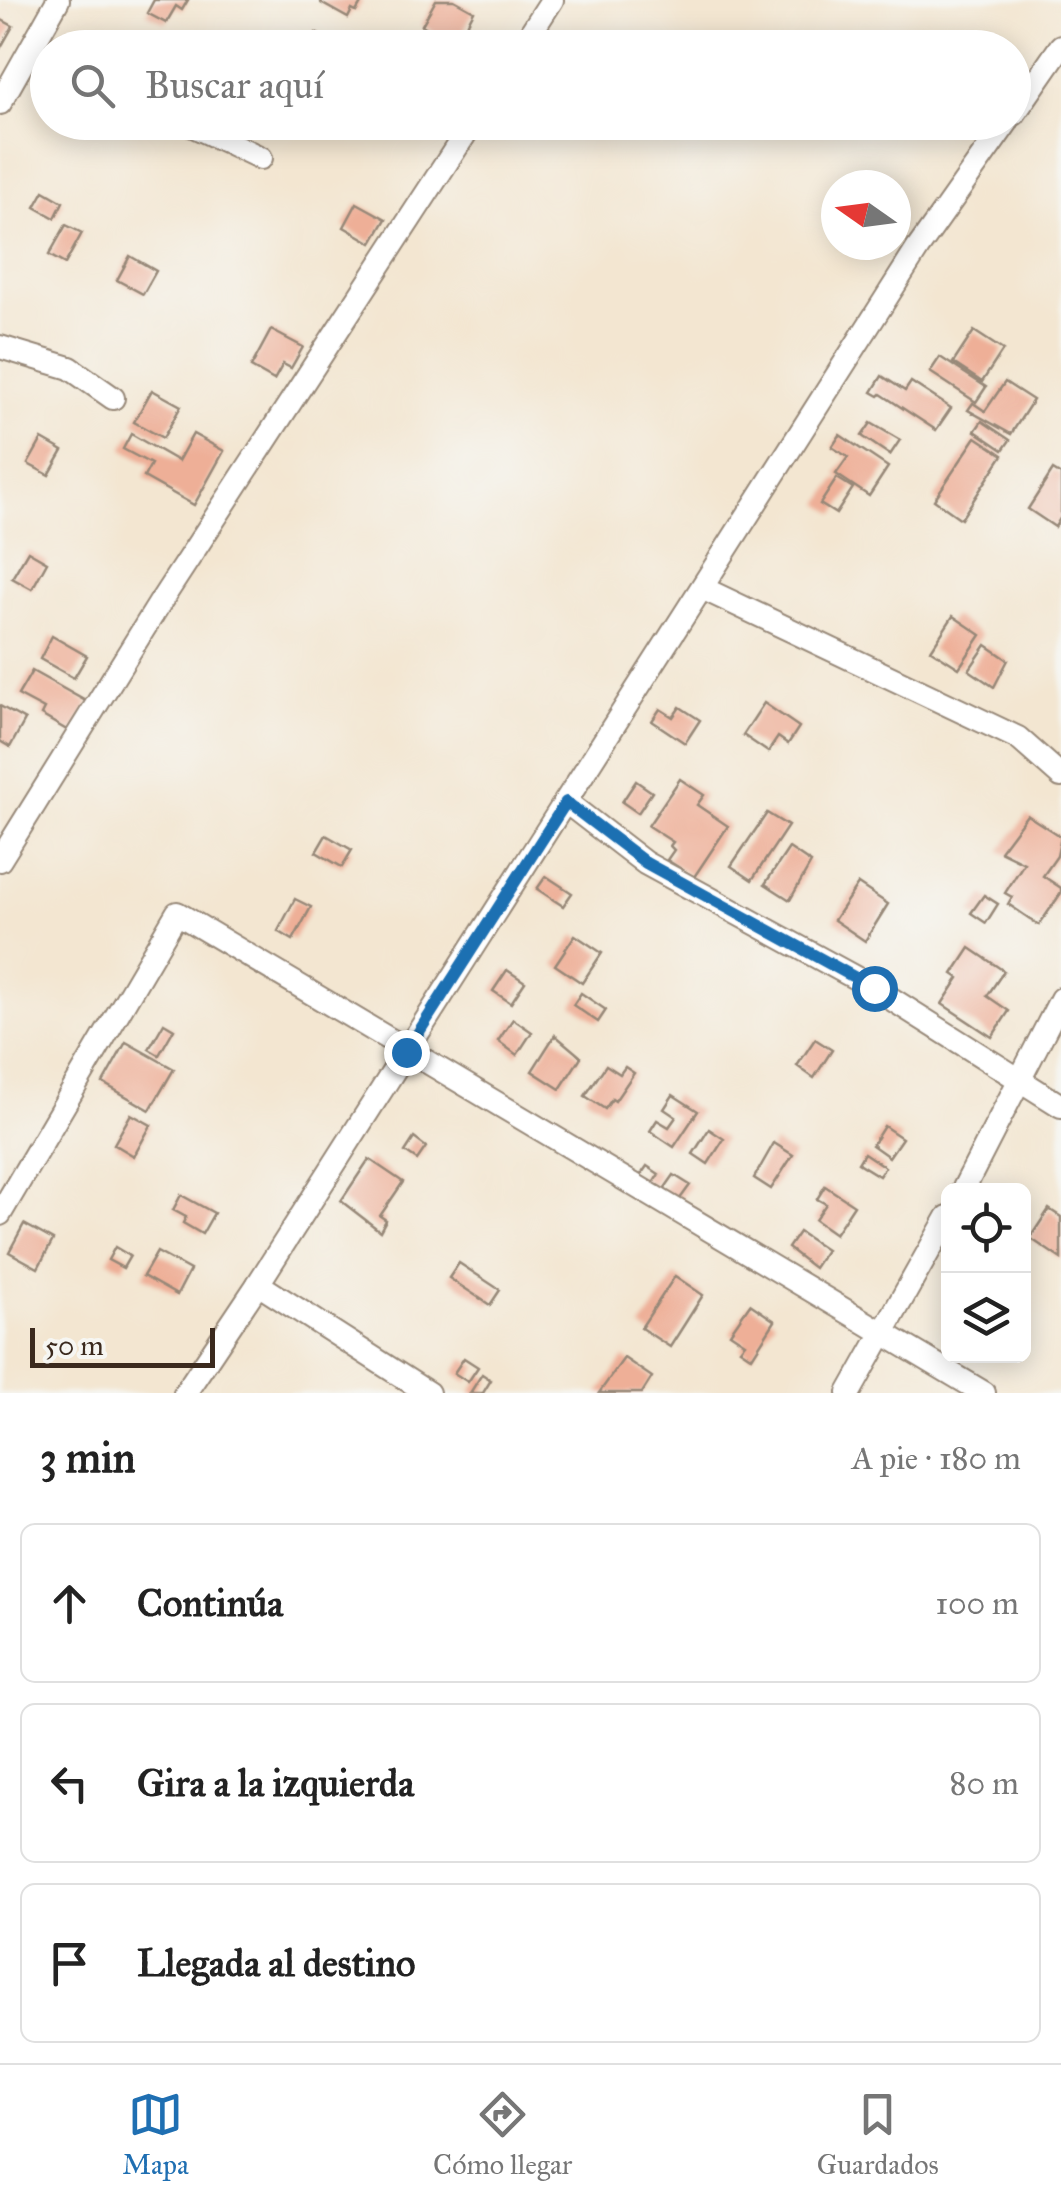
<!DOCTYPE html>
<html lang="es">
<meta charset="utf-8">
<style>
body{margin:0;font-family:"IM FELL Great Primer",serif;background:#f2f2f2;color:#222}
.controls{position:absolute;right:30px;bottom:30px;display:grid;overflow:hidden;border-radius:15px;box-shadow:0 5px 25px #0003}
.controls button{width:90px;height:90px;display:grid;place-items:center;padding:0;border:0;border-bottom:2px solid #e0e0e0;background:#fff;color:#222;font:50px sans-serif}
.compass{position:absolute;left:821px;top:170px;width:90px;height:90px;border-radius:50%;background:#fff;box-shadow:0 5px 25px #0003;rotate:284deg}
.scale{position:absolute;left:30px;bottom:25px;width:185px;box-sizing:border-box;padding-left:10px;border:5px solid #3b2a1e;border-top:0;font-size:28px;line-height:35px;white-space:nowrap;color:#3b2a1e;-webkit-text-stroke:8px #f6f6f2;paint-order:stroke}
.stop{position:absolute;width:30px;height:30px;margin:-22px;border:8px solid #1f6fb2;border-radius:50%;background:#fff}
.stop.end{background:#1f6fb2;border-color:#fff;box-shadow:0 2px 10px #0008}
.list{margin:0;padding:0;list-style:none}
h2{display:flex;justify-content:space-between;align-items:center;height:130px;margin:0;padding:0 40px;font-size:42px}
h2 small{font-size:32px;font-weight:400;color:#767676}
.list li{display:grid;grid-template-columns:65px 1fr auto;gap:30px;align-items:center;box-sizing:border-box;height:160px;margin:0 20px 20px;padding:0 20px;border:2px solid #e0e0e0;border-radius:15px}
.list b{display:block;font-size:38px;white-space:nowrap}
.list em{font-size:32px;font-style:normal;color:#767676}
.icon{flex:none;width:55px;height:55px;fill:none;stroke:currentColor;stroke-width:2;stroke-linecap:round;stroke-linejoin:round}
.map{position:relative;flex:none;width:1061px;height:1393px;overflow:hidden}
.search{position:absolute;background:#fff;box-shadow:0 5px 25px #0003;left:30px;right:30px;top:30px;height:110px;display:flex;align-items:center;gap:25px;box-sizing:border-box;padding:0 35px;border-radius:55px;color:#767676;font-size:38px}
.sheet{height:670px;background:#fff}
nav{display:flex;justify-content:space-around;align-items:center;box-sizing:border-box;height:140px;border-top:2px solid #e0e0e0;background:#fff;font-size:28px;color:#767676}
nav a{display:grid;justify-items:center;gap:5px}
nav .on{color:#1f6fb2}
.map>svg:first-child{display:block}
</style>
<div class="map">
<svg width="1061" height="1393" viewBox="0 0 1061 1393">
<rect width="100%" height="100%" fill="#f6f6f2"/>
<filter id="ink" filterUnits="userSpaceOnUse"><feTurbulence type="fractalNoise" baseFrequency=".01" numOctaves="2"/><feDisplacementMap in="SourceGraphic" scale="20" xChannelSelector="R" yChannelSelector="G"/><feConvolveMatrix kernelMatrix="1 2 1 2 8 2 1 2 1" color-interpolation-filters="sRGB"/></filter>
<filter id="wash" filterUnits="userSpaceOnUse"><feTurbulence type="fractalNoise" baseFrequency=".0048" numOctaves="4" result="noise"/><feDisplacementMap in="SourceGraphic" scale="40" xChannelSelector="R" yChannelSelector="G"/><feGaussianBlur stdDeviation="2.25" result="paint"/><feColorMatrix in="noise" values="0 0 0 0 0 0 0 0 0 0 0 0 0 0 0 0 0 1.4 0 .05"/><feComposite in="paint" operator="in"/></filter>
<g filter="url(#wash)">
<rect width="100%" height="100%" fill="#f3e6d1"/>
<g id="blocks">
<g fill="#eeaf97">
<path d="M 154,0 L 188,0 L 182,10 L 176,6 L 166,23 L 147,13 Z"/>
<path d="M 323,0 L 363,0 L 356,12 L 352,10 L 348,18 L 321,3 Z"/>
<path d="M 436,0 L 454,0 L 474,11 L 456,45 L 422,25 Z"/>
<path d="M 0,19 L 13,26 L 0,49 Z"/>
<path d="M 316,33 L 343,48 L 313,48 L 309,45 Z"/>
<path d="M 44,191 L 63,202 L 55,218 L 35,207 Z"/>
<path d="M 357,203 L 386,219 L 372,243 L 344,227 Z"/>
<path d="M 66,225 L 82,233 L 65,264 L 49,255 Z"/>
<path d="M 130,256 L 156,271 L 143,294 L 117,280 Z"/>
<path d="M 271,330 L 303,347 L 291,368 L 283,364 L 274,380 L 251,367 Z"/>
<path d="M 974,331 L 1003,350 L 982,382 L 953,363 Z"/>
<path d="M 940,357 L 986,387 L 976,402 L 930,372 Z"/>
<path d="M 882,376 L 905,391 L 911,382 L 951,408 L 936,430 L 881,394 L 879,396 L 872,392 Z"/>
<path d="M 1005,382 L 1033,400 L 1011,434 L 968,410 L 973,403 L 985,411 Z"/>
<path d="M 152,390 L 181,406 L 163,438 L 134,422 Z"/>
<path d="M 982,421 L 1010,440 L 1003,450 L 975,431 Z"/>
<path d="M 871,423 L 900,440 L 890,455 L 862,436 Z"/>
<path d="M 131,434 L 178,461 L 193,434 L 224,451 L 194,505 L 144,477 L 151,464 L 123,449 Z"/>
<path d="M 840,435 L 888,467 L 869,496 L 836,474 L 848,457 L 832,447 Z"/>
<path d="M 976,437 L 1003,455 L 961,519 L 934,500 Z"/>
<path d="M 42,439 L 63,451 L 49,475 L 28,464 Z"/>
<path d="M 1053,470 L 1061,475 L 1061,517 L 1055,527 L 1028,509 Z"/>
<path d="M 837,478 L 853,488 L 836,514 L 820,504 Z"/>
<path d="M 28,551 L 47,562 L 32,589 L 12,578 Z"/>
<path d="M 953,616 L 981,635 L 959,668 L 931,650 Z"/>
<path d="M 52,636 L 87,656 L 74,678 L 40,659 Z"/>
<path d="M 986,645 L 1008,660 L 994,687 L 969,670 Z"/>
<path d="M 32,671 L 89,703 L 72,733 L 41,715 L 44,709 L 18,695 Z"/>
<path d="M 764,703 L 799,727 L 788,744 L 778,737 L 768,752 L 743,735 Z"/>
<path d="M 0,706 L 25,720 L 10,747 L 0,741 Z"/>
<path d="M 680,707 L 700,720 L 685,743 L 652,721 L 660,709 L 673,717 Z"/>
<path d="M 680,779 L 704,795 L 697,805 L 728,826 L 694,877 L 667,860 L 674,850 L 670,846 L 673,842 L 648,826 Z"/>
<path d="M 636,781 L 652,792 L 638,813 L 622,802 Z"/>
<path d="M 767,813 L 788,826 L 752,880 L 731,866 Z"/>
<path d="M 1027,815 L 1061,837 L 1057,856 L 1043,876 L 1061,888 L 1061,893 L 1039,925 L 1008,904 L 1012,897 L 1005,893 L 1024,863 L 1000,851 Z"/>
<path d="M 326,835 L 352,850 L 342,867 L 316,852 Z"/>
<path d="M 789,848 L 811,863 L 790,900 L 765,884 Z"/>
<path d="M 546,876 L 572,893 L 563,906 L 537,889 Z"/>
<path d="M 858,884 L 888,904 L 865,941 L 834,920 Z"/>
<path d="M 984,895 L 998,904 L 986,923 L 971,913 Z"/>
<path d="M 295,899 L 311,907 L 293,940 L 278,931 Z"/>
<path d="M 575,935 L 602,953 L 582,983 L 555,965 Z"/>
<path d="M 970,948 L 1004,971 L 987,996 L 1009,1011 L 992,1037 L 942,1004 L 959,978 L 953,974 Z"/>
<path d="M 507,970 L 525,982 L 511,1003 L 493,991 Z"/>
<path d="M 581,993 L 606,1010 L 598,1022 L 573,1005 Z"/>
<path d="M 513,1019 L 532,1032 L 517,1055 L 498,1041 Z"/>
<path d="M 164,1023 L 174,1029 L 159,1055 L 149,1049 Z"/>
<path d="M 555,1035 L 581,1057 L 560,1089 L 532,1071 Z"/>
<path d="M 815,1039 L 832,1050 L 814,1078 L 797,1066 Z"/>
<path d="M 126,1042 L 174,1069 L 150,1110 L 103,1083 Z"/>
<path d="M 606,1065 L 620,1074 L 625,1067 L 634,1073 L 615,1101 L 612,1099 L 605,1109 L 585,1096 Z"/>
<path d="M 673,1095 L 698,1111 L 674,1147 L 650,1131 L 657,1120 L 669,1127 L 676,1117 L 664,1109 Z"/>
<path d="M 131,1114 L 151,1125 L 134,1156 L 114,1144 Z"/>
<path d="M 884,1126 L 902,1138 L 889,1157 L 872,1145 Z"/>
<path d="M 709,1129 L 724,1139 L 708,1164 L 693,1154 Z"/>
<path d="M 414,1138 L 426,1147 L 417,1160 L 405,1152 Z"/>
<path d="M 774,1143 L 793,1155 L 771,1189 L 754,1178 Z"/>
<path d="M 864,1153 L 885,1167 L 879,1176 L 858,1163 Z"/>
<path d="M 369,1159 L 403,1182 L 380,1216 L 386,1220 L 380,1231 L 341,1201 Z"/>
<path d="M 647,1166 L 659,1174 L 652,1185 L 640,1176 Z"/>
<path d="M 674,1175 L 690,1185 L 677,1203 L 662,1192 Z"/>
<path d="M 825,1186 L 854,1205 L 835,1234 L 815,1220 L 826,1204 L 817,1199 Z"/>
<path d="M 181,1195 L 214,1213 L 202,1234 L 183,1223 L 186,1217 L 173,1210 Z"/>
<path d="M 1049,1209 L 1061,1217 L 1061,1259 L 1030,1238 Z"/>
<path d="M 24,1224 L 53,1240 L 38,1268 L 9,1252 Z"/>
<path d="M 799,1232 L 826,1250 L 814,1268 L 788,1248 Z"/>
<path d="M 115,1247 L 130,1256 L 123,1268 L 108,1260 Z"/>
<path d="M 157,1252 L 190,1270 L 177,1295 L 143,1276 Z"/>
<path d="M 459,1263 L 500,1290 L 490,1305 L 449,1278 Z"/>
<path d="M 675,1276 L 703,1295 L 670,1347 L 641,1328 Z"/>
<path d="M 750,1304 L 775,1321 L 752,1357 L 740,1349 L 745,1343 L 730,1333 Z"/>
<path d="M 464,1358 L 478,1367 L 468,1382 L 454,1373 Z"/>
<path d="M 624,1358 L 652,1377 L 642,1393 L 599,1393 Z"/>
<path d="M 482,1374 L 491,1380 L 483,1393 L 470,1393 Z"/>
</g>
</g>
</g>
<g filter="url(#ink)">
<use href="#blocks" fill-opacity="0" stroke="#978878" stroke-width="2.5"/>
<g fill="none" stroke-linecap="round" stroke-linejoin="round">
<defs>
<g id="minor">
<path d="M 521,48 L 552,0"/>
<path d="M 0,103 L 58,0"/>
<path d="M 1014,114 L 1061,46"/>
<path d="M 185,122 L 261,158"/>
<path d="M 0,347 L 70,368 L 113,398"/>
<path d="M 702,588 L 1018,738 L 1061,776"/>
<path d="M 566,802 L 645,863 L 874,988 L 1061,1106"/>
<path d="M 0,860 L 161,601 L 473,122"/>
<path d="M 963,1190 L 1061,999"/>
<path d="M 0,1214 L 177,913 L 984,1393"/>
<path d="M 258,1284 L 428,1393"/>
<path d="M 185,1393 L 258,1284 L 918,248 L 1007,122"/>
<path d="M 849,1393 L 948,1217"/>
</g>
</defs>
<use href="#minor" stroke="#978878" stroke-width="26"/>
<use href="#minor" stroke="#fff" stroke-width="22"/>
</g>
</g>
<g fill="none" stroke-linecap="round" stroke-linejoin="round" filter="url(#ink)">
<path stroke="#1f6fb2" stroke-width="12" d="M 406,1052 L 566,802 L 646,863 L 874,988"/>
</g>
</svg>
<div class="controls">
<button><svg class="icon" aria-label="locate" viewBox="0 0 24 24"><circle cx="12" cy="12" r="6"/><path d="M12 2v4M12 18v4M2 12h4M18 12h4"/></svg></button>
<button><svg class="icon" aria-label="layers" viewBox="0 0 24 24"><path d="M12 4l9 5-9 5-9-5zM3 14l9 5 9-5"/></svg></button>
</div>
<svg class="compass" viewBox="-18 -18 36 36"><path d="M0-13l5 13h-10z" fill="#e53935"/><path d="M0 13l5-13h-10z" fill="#767676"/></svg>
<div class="scale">50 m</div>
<div class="stop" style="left:874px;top:988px"></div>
<div class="stop end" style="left:406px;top:1052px"></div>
<div class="search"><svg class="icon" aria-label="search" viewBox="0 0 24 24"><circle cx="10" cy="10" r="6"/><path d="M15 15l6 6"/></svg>Buscar aquí</div>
</div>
<section class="sheet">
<h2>3 min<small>A pie · 180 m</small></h2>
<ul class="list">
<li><svg class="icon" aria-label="ahead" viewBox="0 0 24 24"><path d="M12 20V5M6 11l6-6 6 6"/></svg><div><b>Continúa</b></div><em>100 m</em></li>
<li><svg class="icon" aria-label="left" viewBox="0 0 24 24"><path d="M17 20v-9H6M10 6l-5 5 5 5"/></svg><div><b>Gira a la izquierda</b></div><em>80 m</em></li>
<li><svg class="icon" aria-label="arrive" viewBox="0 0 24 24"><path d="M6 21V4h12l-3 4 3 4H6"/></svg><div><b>Llegada al destino</b></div></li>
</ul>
</section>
<nav>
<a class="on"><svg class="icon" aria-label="map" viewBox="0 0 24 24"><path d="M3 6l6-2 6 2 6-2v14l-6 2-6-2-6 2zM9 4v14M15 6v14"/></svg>Mapa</a>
<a><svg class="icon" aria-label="directions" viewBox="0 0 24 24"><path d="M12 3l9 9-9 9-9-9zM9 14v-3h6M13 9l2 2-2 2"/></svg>Cómo llegar</a>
<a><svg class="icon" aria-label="saved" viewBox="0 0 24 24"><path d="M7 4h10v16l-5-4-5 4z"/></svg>Guardados</a>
</nav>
